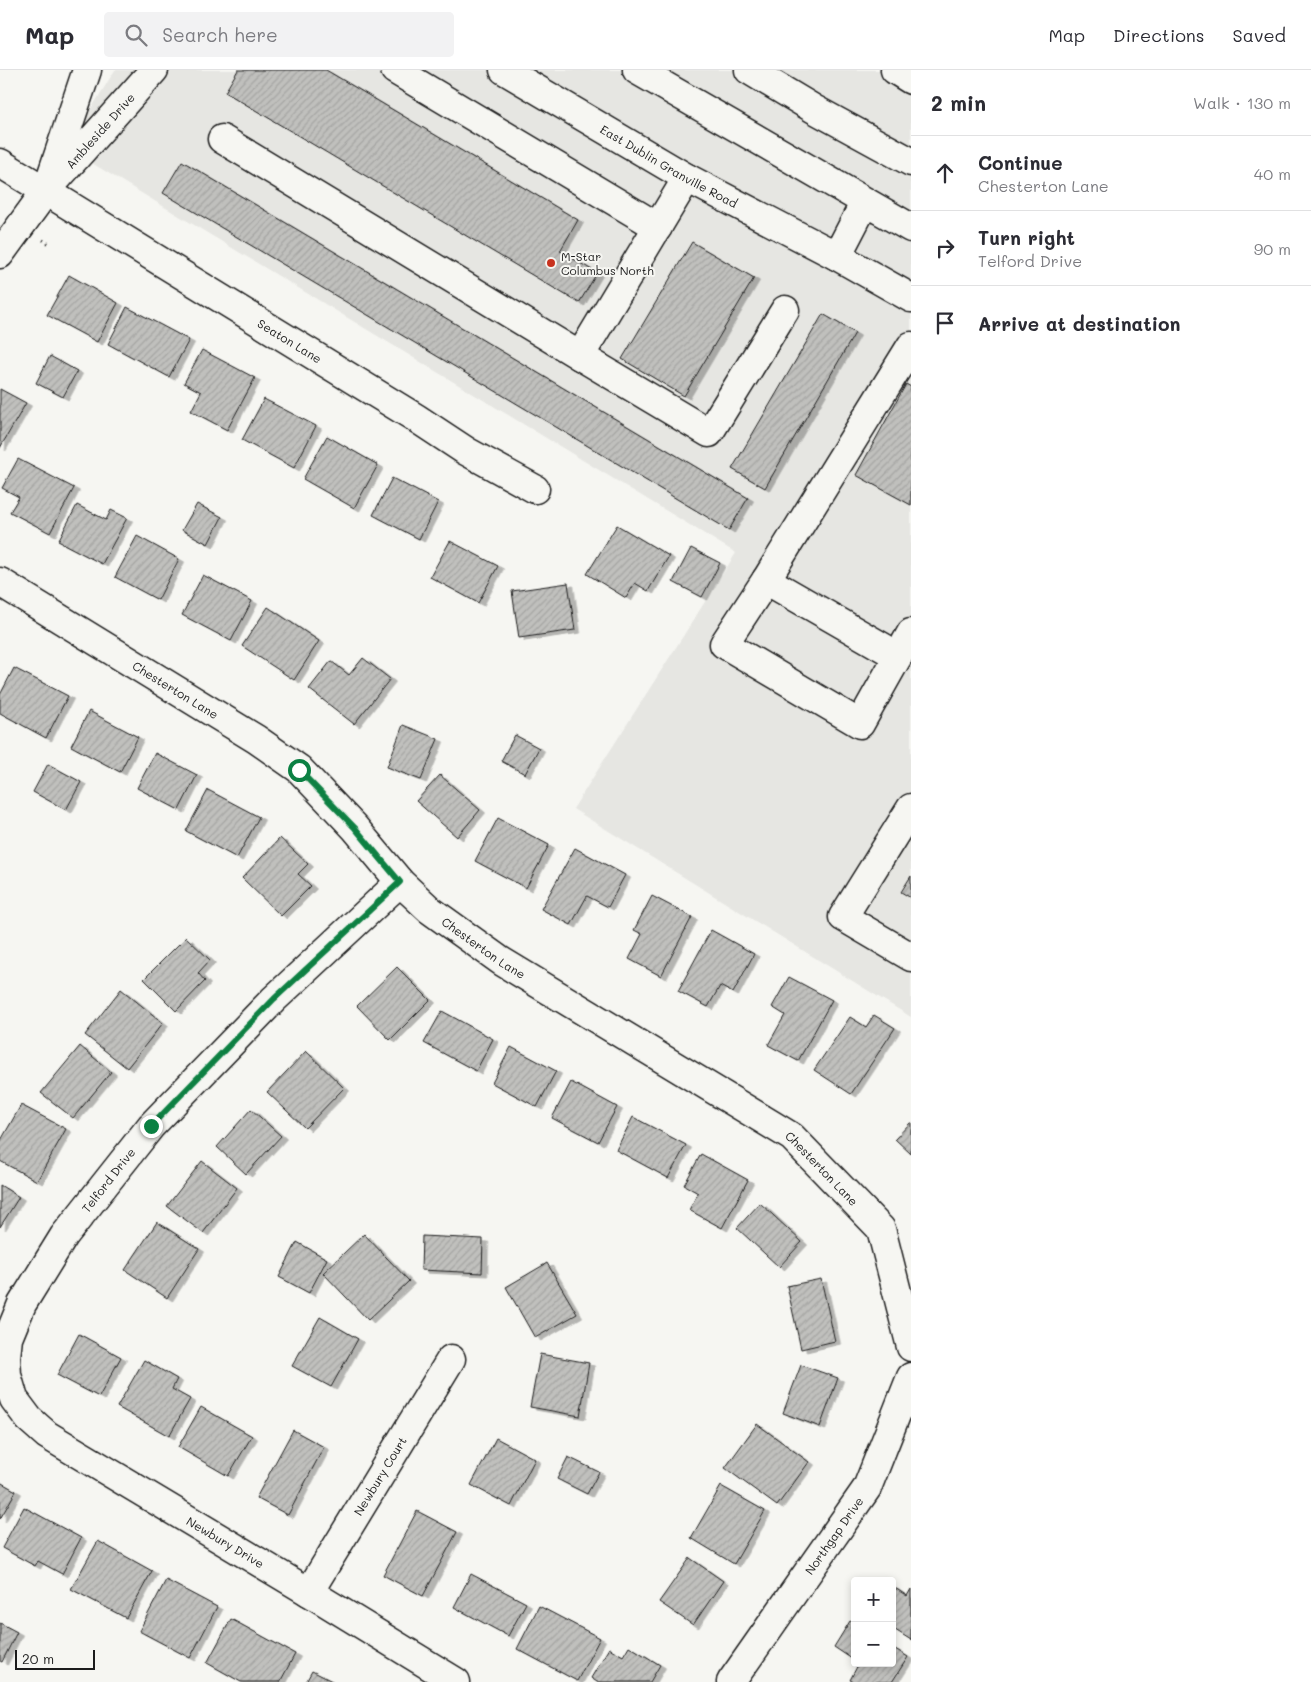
<!DOCTYPE html>
<meta charset="utf-8">
<style>
body{margin:0;font-family:Mali,sans-serif;background:#f2f2f3;color:#2b2b33}
.controls{position:absolute;right:15px;bottom:15px;display:grid;overflow:hidden;border-radius:5px;box-shadow:0 2px 8px #0003}
.controls button{width:45px;height:45px;display:grid;place-items:center;padding:0;border:0;border-bottom:1px solid #e1e1e2;background:#fff;color:#2b2b33;font:25px sans-serif}
.scale{position:absolute;left:15px;bottom:12px;width:80px;box-sizing:border-box;padding-left:5px;border:2px solid #1c1c1c;border-top:0;font-size:14px;line-height:18px;white-space:nowrap;color:#1c1c1c;-webkit-text-stroke:4px #f6f6f2;paint-order:stroke}
.stop{position:absolute;width:15px;height:15px;margin:-11px;border:4px solid #0b8043;border-radius:50%;background:#fff}
.stop.end{background:#0b8043;border-color:#fff;box-shadow:0 1px 5px #0008}
.list{margin:0;padding:0;list-style:none}
h2{display:flex;justify-content:space-between;align-items:center;height:65px;margin:0;padding:0 20px;font-size:21px}
h2 small{font-size:16px;font-weight:400;color:#7c7c81}
.list li{display:grid;grid-template-columns:32px 1fr auto;gap:15px;align-items:center;box-sizing:border-box;height:75px;padding:0 20px;border-top:1px solid #e1e1e2}
.list b{display:block;font-size:19px;white-space:nowrap}
.list p{margin:0;font-size:16px;white-space:nowrap;color:#7c7c81}
.list em{font-size:16px;font-style:normal;color:#7c7c81}
.icon{flex:none;width:28px;height:28px;fill:none;stroke:currentColor;stroke-width:2;stroke-linecap:round;stroke-linejoin:round}
.map{position:relative;flex:none;width:911px;height:1612px;overflow:hidden}
header{display:flex;align-items:center;gap:30px;box-sizing:border-box;height:70px;padding:0 25px;background:#fff;border-bottom:1px solid #e1e1e2}
header strong{font-size:24px}
nav{display:flex;gap:28px;margin-inline-start:auto;font-size:18px}
.search{width:350px;height:45px;background:#f2f2f3;display:flex;align-items:center;gap:12px;box-sizing:border-box;padding:0 18px;border-radius:5px;color:#7c7c81;font-size:19px}
main{display:flex}
aside{flex:1;background:#fff}
.map>svg:first-child{display:block}
</style>
<header>
<strong>Map</strong>
<div class="search"><svg class="icon" aria-label="search" viewBox="0 0 24 24"><circle cx="10" cy="10" r="6"/><path d="M15 15l6 6"/></svg>Search here</div>
<nav><a>Map</a><a>Directions</a><a>Saved</a></nav>
</header>
<main>
<div class="map">
<svg width="911" height="1612" viewBox="0 0 911 1612">
<defs>
<pattern id="building-hatch" width="6" height="6" patternUnits="userSpaceOnUse" patternTransform="scale(1.25)"><rect width="6" height="6" fill="#c0c0bd"/><path d="M-1 1l2-2M0 6l6-6M5 7l2-2" fill="none" stroke="#a4a4a2"/></pattern>
<filter id="shadow"><feDropShadow dx="5.5" dy="3" stdDeviation="0" flood-color="#0004"/></filter>
</defs>
<rect width="100%" height="100%" fill="#f6f6f2"/>
<filter id="ink" filterUnits="userSpaceOnUse"><feTurbulence type="fractalNoise" baseFrequency=".02" numOctaves="2"/><feDisplacementMap in="SourceGraphic" scale="10" xChannelSelector="R" yChannelSelector="G"/><feConvolveMatrix kernelMatrix="1 2 1 2 8 2 1 2 1" color-interpolation-filters="sRGB"/></filter>
<g filter="url(#ink)">
<path fill="#e6e6e2" d="M 115,0 L 911,0 L 911,947 L 573,739 L 736,483 L 67,78 Z"/>
<g fill="url(#building-hatch)" stroke="#1c1c1c" filter="url(#shadow)">
<path d="M 238,0 L 326,0 L 578,150 L 560,181 L 597,203 L 579,233 L 225,22 Z"/>
<path d="M 182,91 L 748,428 L 729,460 L 163,123 Z"/>
<path d="M 692,172 L 754,208 L 684,326 L 622,289 Z"/>
<path d="M 69,205 L 118,233 L 97,272 L 47,245 Z"/>
<path d="M 127,237 L 189,270 L 169,307 L 108,274 Z"/>
<path d="M 823,244 L 855,263 L 765,418 L 732,399 Z"/>
<path d="M 202,280 L 255,308 L 227,360 L 191,341 L 201,322 L 184,313 Z"/>
<path d="M 50,286 L 77,301 L 63,327 L 36,313 Z"/>
<path d="M 906,314 L 911,317 L 911,435 L 856,405 Z"/>
<path d="M 0,319 L 26,333 L 0,378 Z"/>
<path d="M 264,329 L 316,356 L 294,398 L 242,370 Z"/>
<path d="M 327,366 L 378,395 L 354,438 L 303,409 Z"/>
<path d="M 18,389 L 74,418 L 50,463 L 10,442 L 19,427 L 2,418 Z"/>
<path d="M 392,408 L 438,432 L 419,469 L 373,445 Z"/>
<path d="M 197,434 L 222,447 L 208,474 L 182,460 Z"/>
<path d="M 77,435 L 106,450 L 111,440 L 127,448 L 102,494 L 58,471 Z"/>
<path d="M 617,455 L 669,486 L 648,521 L 635,513 L 626,528 L 587,504 Z"/>
<path d="M 137,466 L 179,489 L 158,530 L 115,507 Z"/>
<path d="M 450,471 L 498,496 L 478,533 L 430,507 Z"/>
<path d="M 691,478 L 720,493 L 702,527 L 673,512 Z"/>
<path d="M 203,505 L 252,531 L 231,571 L 182,545 Z"/>
<path d="M 568,513 L 575,560 L 519,568 L 512,521 Z"/>
<path d="M 268,537 L 319,571 L 294,610 L 242,576 Z"/>
<path d="M 363,588 L 390,609 L 354,654 L 309,619 L 331,591 L 349,605 Z"/>
<path d="M 14,598 L 68,626 L 46,668 L 0,643 L 0,625 Z"/>
<path d="M 89,641 L 138,667 L 120,702 L 71,676 Z"/>
<path d="M 403,655 L 438,669 L 421,710 L 387,697 Z"/>
<path d="M 515,665 L 539,678 L 525,704 L 501,691 Z"/>
<path d="M 155,683 L 197,705 L 179,740 L 137,718 Z"/>
<path d="M 48,694 L 81,712 L 66,740 L 33,722 Z"/>
<path d="M 440,705 L 480,740 L 457,767 L 416,731 Z"/>
<path d="M 208,720 L 259,747 L 237,788 L 186,761 Z"/>
<path d="M 498,748 L 549,775 L 526,818 L 475,791 Z"/>
<path d="M 280,768 L 308,794 L 298,804 L 311,816 L 281,846 L 242,808 Z"/>
<path d="M 575,778 L 625,805 L 608,837 L 587,826 L 571,855 L 541,839 Z"/>
<path d="M 911,806 L 911,828 L 901,822 Z"/>
<path d="M 652,826 L 692,847 L 661,906 L 629,889 L 642,864 L 634,860 Z"/>
<path d="M 711,860 L 754,884 L 733,923 L 720,916 L 708,937 L 678,921 Z"/>
<path d="M 186,867 L 210,890 L 198,903 L 205,911 L 176,941 L 144,909 Z"/>
<path d="M 397,897 L 430,930 L 390,970 L 357,936 Z"/>
<path d="M 789,907 L 832,930 L 798,991 L 768,975 L 785,945 L 772,937 Z"/>
<path d="M 121,919 L 163,953 L 127,998 L 85,965 Z"/>
<path d="M 442,941 L 493,969 L 476,1001 L 424,973 Z"/>
<path d="M 874,945 L 895,958 L 851,1024 L 814,1000 L 850,947 L 866,957 Z"/>
<path d="M 80,976 L 111,1002 L 73,1048 L 41,1023 Z"/>
<path d="M 511,977 L 556,1001 L 537,1037 L 492,1013 Z"/>
<path d="M 306,981 L 344,1018 L 305,1058 L 267,1022 Z"/>
<path d="M 571,1012 L 617,1037 L 598,1072 L 552,1048 Z"/>
<path d="M 21,1035 L 66,1059 L 37,1111 L 0,1091 L 0,1072 Z"/>
<path d="M 251,1039 L 281,1066 L 246,1104 L 217,1077 Z"/>
<path d="M 633,1047 L 686,1075 L 668,1108 L 616,1080 Z"/>
<path d="M 911,1052 L 911,1084 L 895,1069 Z"/>
<path d="M 701,1084 L 748,1110 L 722,1158 L 689,1140 L 698,1123 L 684,1115 Z"/>
<path d="M 202,1091 L 237,1118 L 203,1163 L 167,1136 Z"/>
<path d="M 0,1115 L 19,1127 L 0,1157 Z"/>
<path d="M 760,1133 L 802,1172 L 779,1197 L 737,1158 Z"/>
<path d="M 157,1152 L 199,1179 L 167,1228 L 125,1200 Z"/>
<path d="M 364,1164 L 409,1211 L 368,1250 L 323,1203 Z"/>
<path d="M 422,1166 L 483,1169 L 482,1203 L 421,1200 Z"/>
<path d="M 297,1172 L 327,1189 L 309,1223 L 279,1207 Z"/>
<path d="M 547,1193 L 577,1244 L 535,1268 L 506,1217 Z"/>
<path d="M 821,1209 L 835,1271 L 801,1279 L 787,1216 Z"/>
<path d="M 320,1247 L 358,1269 L 331,1317 L 292,1296 Z"/>
<path d="M 79,1264 L 121,1287 L 99,1327 L 57,1305 Z"/>
<path d="M 540,1284 L 589,1293 L 580,1346 L 530,1337 Z"/>
<path d="M 144,1290 L 177,1309 L 172,1319 L 190,1329 L 169,1366 L 117,1337 Z"/>
<path d="M 801,1295 L 838,1308 L 820,1357 L 783,1343 Z"/>
<path d="M 201,1337 L 252,1366 L 228,1406 L 178,1377 Z"/>
<path d="M 757,1354 L 809,1392 L 777,1436 L 725,1398 Z"/>
<path d="M 293,1360 L 324,1377 L 288,1445 L 256,1428 Z"/>
<path d="M 496,1368 L 535,1389 L 511,1436 L 471,1415 Z"/>
<path d="M 568,1387 L 599,1402 L 587,1424 L 557,1409 Z"/>
<path d="M 0,1412 L 16,1421 L 0,1449 Z"/>
<path d="M 721,1416 L 765,1441 L 734,1494 L 691,1468 Z"/>
<path d="M 24,1437 L 81,1468 L 62,1504 L 38,1491 L 35,1496 L 2,1478 Z"/>
<path d="M 417,1441 L 457,1462 L 423,1526 L 383,1505 Z"/>
<path d="M 98,1471 L 152,1501 L 126,1548 L 71,1519 Z"/>
<path d="M 690,1488 L 723,1511 L 693,1555 L 659,1532 Z"/>
<path d="M 471,1504 L 526,1533 L 508,1566 L 454,1537 Z"/>
<path d="M 166,1510 L 217,1537 L 190,1588 L 139,1561 Z"/>
<path d="M 892,1516 L 907,1526 L 911,1519 L 911,1570 L 892,1558 Z"/>
<path d="M 539,1536 L 600,1568 L 577,1611 L 517,1579 Z"/>
<path d="M 231,1549 L 295,1584 L 280,1612 L 241,1612 L 207,1593 Z"/>
<path d="M 850,1551 L 855,1554 L 855,1591 L 834,1577 Z"/>
<path d="M 0,1553 L 17,1562 L 2,1592 L 0,1591 Z"/>
<path d="M 629,1576 L 660,1595 L 650,1612 L 597,1612 L 591,1608 L 609,1578 L 623,1586 Z"/>
<path d="M 892,1577 L 908,1587 L 892,1612 L 854,1612 L 850,1610 L 859,1593 L 892,1593 Z"/>
<path d="M 312,1601 L 334,1612 L 306,1612 Z"/>
</g>
<g fill="none" stroke-linecap="round" stroke-linejoin="round">
<defs>
<g id="minor">
<path d="M 395,0 L 658,157"/>
<path id="s1" d="M 504,0 L 687,108 L 837,186 L 911,228"/>
<path d="M 895,0 L 911,10"/>
<path d="M 222,69 L 580,286 L 687,108"/>
<path id="s2" d="M 0,93 L 416,348 L 466,381 L 535,419"/>
<path d="M 50,110 L 87,0"/>
<path id="s3" d="M 0,184 L 46,121 L 154,0"/>
<path d="M 837,186 L 865,132"/>
<path d="M 911,276 L 766,510 L 724,574 L 860,654 L 911,563"/>
<path d="M 580,286 L 709,363 L 785,240"/>
<path d="M 766,510 L 898,586"/>
<path id="s4" d="M 0,512 L 256,669 L 299,699 L 355,758 L 400,812 L 430,840 L 501,891 L 792,1067 L 881,1159 L 911,1277"/>
<path d="M 911,738 L 843,847 L 911,887"/>
<path id="s5" d="M 400,812 L 274,929 L 151,1056 L 64,1166 L 22,1234 L 8,1268 L 6,1287 L 7,1305 L 14,1329 L 29,1349 L 47,1365 L 309,1522 L 456,1612"/>
<path id="s6" d="M 309,1522 L 451,1289"/>
<path id="s7" d="M 731,1612 L 867,1418 L 911,1307"/>
</g>
<g id="major">
<path d="M 637,0 L 911,158"/>
<path d="M 749,0 L 814,39 L 911,92"/>
</g>
</defs>
<use href="#minor" stroke="#1c1c1c" stroke-width="31"/>
<use href="#major" stroke="#1c1c1c" stroke-width="31"/>
<path stroke="#1c1c1c" stroke-width="3" stroke-dasharray="1 4" stroke-linecap="butt" d="M 43,170 L 51,175"/>
<use href="#minor" stroke="#f6f6f2" stroke-width="28"/>
<use href="#major" stroke="#f6f6f2" stroke-width="28"/>
</g>
</g>
<g fill="none" stroke-linecap="round" stroke-linejoin="round" filter="url(#ink)">
<path stroke="#0b8043" stroke-width="6" d="M 151,1056 L 274,929 L 400,812 L 355,758 L 299,700"/>
</g>
<circle fill="#c8321e" stroke="#f6f6f2" stroke-width="2" cx="551" cy="193" r="5"/>
<g text-anchor="middle" dominant-baseline="central" stroke-width="4" stroke-linejoin="round" paint-order="stroke">
<g font-size="12" fill="#1c1c1c" stroke="#f6f6f2">
<text stroke="none"><textPath href="#s3" startOffset="159">Ambleside Drive</textPath></text>
<text stroke="none"><textPath href="#s1" startOffset="191">East Dublin Granville Road</textPath></text>
<text stroke="none"><textPath href="#s2" startOffset="340">Seaton Lane</textPath></text>
<text stroke="none"><textPath href="#s4" startOffset="206">Chesterton Lane</textPath></text>
<text stroke="none"><textPath href="#s4" startOffset="611">Chesterton Lane</textPath></text>
<text stroke="none"><textPath href="#s4" startOffset="1016">Chesterton Lane</textPath></text>
<text transform="translate(108 1110) rotate(-52)">Telford Drive</text>
<text stroke="none"><textPath href="#s6" startOffset="136">Newbury Court</textPath></text>
<text stroke="none"><textPath href="#s7" startOffset="179">Northgap Drive</textPath></text>
<text stroke="none"><textPath href="#s5" startOffset="925">Newbury Drive</textPath></text>
</g>
<g font-size="12" fill="#1c1c1c" stroke="#f6f6f2" text-anchor="start">
<text x="561" y="186">M-Star<tspan x="561" dy="14">Columbus North</tspan></text>
</g>
</g>
</svg>
<div class="controls">
<button>+</button>
<button>−</button>
</div>
<div class="scale">20 m</div>
<div class="stop" style="left:299px;top:700px"></div>
<div class="stop end" style="left:151px;top:1056px"></div>
</div>
<aside>
<h2>2 min<small>Walk · 130 m</small></h2>
<ul class="list">
<li><svg class="icon" aria-label="ahead" viewBox="0 0 24 24"><path d="M12 20V5M6 11l6-6 6 6"/></svg><div><b>Continue</b><p>Chesterton Lane</p></div><em>40 m</em></li>
<li><svg class="icon" aria-label="right" viewBox="0 0 24 24"><path d="M7 20v-9h11M14 6l5 5-5 5"/></svg><div><b>Turn right</b><p>Telford Drive</p></div><em>90 m</em></li>
<li><svg class="icon" aria-label="arrive" viewBox="0 0 24 24"><path d="M6 21V4h12l-3 4 3 4H6"/></svg><div><b>Arrive at destination</b></div></li>
</ul>
</aside>
</main>
